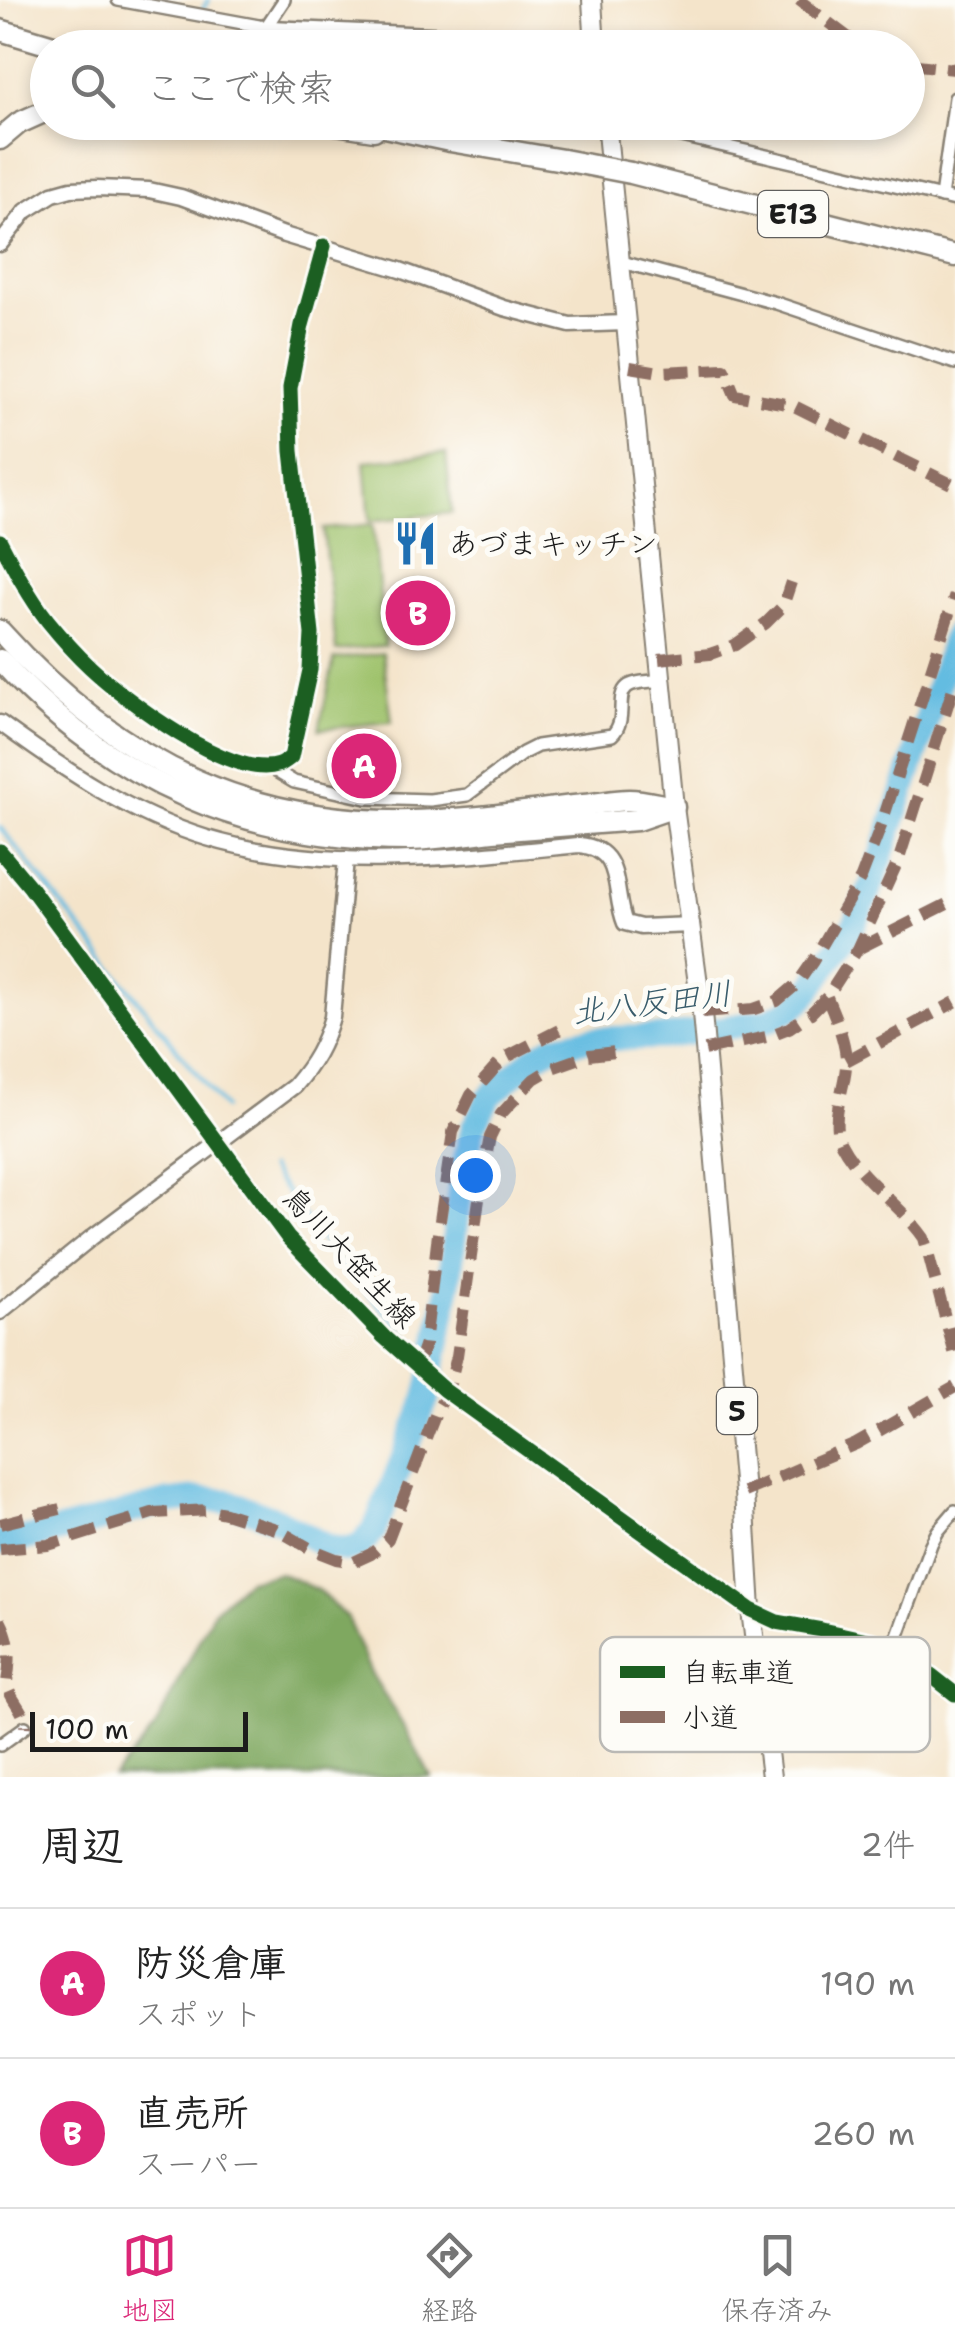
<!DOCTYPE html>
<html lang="ja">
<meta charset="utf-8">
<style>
body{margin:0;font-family:"Shantell Sans","Klee One",sans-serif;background:#f2f2f2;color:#222}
.scale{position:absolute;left:30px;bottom:25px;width:218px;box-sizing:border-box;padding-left:10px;border:5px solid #1c1c1c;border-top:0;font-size:28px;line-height:35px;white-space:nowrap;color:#1c1c1c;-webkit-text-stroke:8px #fdfcf7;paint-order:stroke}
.you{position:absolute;left:475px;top:1175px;width:35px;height:35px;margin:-25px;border:8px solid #fff;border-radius:50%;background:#1a73e8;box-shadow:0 0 0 15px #1a73e833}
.badge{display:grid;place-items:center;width:65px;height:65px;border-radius:50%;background:#db2777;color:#fff;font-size:32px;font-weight:700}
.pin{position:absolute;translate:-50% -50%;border:5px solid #fff;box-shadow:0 2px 10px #0006}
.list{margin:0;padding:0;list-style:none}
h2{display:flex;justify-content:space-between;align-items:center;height:130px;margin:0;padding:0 40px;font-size:42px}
h2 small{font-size:32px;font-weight:400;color:#767676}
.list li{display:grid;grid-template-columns:65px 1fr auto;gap:30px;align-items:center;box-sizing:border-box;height:150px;padding:0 40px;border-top:2px solid #e0e0e0}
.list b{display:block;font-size:38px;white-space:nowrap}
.list p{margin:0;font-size:32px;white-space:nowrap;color:#767676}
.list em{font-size:32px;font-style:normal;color:#767676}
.icon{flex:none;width:55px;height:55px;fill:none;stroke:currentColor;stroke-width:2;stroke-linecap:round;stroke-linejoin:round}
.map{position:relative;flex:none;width:955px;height:1777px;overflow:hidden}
.search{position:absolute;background:#fff;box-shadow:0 5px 15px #0003;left:30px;right:30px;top:30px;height:110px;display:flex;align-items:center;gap:25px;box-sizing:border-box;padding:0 35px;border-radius:55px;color:#767676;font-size:38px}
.sheet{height:430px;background:#fff}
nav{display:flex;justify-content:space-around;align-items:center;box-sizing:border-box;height:140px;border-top:2px solid #e0e0e0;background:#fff;font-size:28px;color:#767676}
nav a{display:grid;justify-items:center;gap:5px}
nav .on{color:#db2777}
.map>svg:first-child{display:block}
</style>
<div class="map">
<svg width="955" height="1777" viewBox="0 0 955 1777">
<rect width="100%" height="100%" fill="#fdfcf7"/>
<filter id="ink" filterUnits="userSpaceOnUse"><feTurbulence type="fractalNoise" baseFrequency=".01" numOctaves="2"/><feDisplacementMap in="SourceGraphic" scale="20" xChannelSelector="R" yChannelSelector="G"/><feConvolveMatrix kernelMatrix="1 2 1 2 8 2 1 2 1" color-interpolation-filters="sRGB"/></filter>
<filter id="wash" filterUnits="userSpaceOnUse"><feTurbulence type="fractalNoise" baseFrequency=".0048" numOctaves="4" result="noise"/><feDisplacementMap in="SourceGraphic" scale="40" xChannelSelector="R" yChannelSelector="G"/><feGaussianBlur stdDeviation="2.25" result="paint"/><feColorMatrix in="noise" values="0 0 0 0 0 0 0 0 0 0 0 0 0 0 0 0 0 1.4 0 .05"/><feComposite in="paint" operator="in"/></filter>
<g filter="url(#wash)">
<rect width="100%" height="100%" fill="#f4e4ca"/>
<g fill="#9fc26c" stroke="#5e6f44" stroke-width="2.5">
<path d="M 446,453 L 452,513 L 370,521 L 365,461 Z"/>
<path d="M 373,524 L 385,646 L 336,651 L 323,529 Z"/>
<path d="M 383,653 L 392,722 L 319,729 L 334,659 Z"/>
</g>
<path fill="#7fa860" stroke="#4e623e" stroke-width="2.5" d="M 280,1573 L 318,1590 L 347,1618 L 371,1673 L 406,1730 L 431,1777 L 113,1777 L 155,1728 L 214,1610 L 247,1580 Z"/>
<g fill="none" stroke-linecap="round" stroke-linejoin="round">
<g stroke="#64bce1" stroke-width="4">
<path d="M 203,9 L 208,0"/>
<path d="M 0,827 L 224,1108"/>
<path d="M 269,1168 L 330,1253 L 434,1364"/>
</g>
<path stroke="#64bce1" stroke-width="25" d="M 0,1543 L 40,1536 L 167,1502 L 194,1499 L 227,1501 L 276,1519 L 328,1547 L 347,1550 L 360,1546 L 374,1531 L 427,1398 L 448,1292 L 461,1176 L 473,1128 L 489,1097 L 534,1057 L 555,1046 L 589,1039 L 664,1037 L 767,1021 L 791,1009 L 806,996 L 855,923 L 873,882 L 955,635"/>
</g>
</g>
<g filter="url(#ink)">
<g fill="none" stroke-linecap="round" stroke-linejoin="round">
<defs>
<g id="minor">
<path d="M 118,0 L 259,26 L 442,34 L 571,48"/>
<path d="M 252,48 L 284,0"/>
<path d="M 621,122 L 955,200"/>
<path d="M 941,197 L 955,98"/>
<path d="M 618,261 L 776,303 L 955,363"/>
<path d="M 269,767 L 294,782 L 366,798 L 430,800 L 467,795 L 523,753 L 537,746 L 612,735 C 628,720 615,697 627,687 C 634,681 651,682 661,680"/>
<path d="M 751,1610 L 777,1622 L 822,1630 L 894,1646 L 955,1694"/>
<path d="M 894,1646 L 931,1544 L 938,1531 L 955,1511"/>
<path d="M 0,1745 L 25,1727"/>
</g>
<g id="tertiary">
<path d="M 0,244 L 26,211 L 53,194 L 71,189 L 97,188 L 149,190 L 181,197 L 284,235 L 400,270 L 504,308 L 570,325 L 625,323"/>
<path d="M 0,541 C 14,568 29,597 48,621 C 61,637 75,653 90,667 C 123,698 231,781 278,765 C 282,764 287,760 291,757 L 310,670 L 312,634 L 292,451 L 290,388 L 302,325 L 324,246"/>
<path d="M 0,723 C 63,769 131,815 207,838 C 328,874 456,857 579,845 C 625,849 612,892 625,923 L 641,927 L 692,925"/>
<path d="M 0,851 L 30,887 L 288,1238 L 384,1337 L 444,1390 L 751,1610"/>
<path d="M 0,1312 L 91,1238 L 294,1086 C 313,1064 324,1045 332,1017 L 346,859"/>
</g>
<g id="primary">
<path d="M 592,0 L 595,48"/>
<path d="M 606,122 L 674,807 L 702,1013 L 744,1492 L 751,1610 L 771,1777"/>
</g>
<g id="motorway">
<path d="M 0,30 L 60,48"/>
<path d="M 323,122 L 374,130"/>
<path d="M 361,122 L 450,141 L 563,160"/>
<path d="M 0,139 L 19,123 L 48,110"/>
<path d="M 631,173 L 955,256"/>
<path d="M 0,631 C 121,766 256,831 439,820 C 487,818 535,810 583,805 C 598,804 614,800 629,800 C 644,800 660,805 674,807"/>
<path d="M 0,660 C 112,783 244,840 410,840 C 438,839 466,834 493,831 C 541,827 589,824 637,820 L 672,808"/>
</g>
</defs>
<use href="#minor" stroke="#888073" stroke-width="16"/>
<use href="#tertiary" stroke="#888073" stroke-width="19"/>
<use href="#primary" stroke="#888073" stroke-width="22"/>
<use href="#motorway" stroke="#888073" stroke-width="25"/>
<use href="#minor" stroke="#fff" stroke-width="11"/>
<use href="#tertiary" stroke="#fff" stroke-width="14"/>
<use href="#primary" stroke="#fff" stroke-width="18"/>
<use href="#motorway" stroke="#fff" stroke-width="20"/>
<defs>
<path id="motorway-bridge" d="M 563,160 L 631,173"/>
</defs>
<use href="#motorway-bridge" stroke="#888073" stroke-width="25" stroke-linecap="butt"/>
<use href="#motorway-bridge" stroke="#fff" stroke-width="20"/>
<g stroke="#8d6e63" stroke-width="12" stroke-dasharray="25 12" stroke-linecap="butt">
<path d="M 799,0 L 862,48"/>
<path d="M 908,64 L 955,69"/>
<path d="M 630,367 L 660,372 L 724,369 L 735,395 L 792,405 L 955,486"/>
<path d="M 659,659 L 710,654 L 735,645 L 766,623 L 783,606 L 791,582"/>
<path d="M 858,949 L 955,900"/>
<path d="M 827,997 C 835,1016 844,1037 846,1058 C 848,1085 828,1117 841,1143 C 858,1177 901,1205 924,1238 L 955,1355"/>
<path d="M 702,1013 L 754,1009 L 777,1001 L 797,984 L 813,961 L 861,878 L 881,826 L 955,595"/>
<path d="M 705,1050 L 766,1037 L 789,1028 L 811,1013 L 827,997 L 858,949 L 899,859 L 955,682"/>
<path d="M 846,1061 L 955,1002"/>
<path d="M 417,1367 L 425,1344 L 438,1234 L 453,1132 L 471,1095 L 495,1068 L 505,1058 L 559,1030"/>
<path d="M 744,1492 L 856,1444 L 955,1387"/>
<path d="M 0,1524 L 60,1509"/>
<path d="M 0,1549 L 48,1545 L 152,1513 L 209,1510 L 225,1513 L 276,1529 L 311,1549 L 336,1559 L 354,1562 L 371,1554 L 388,1539 L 427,1436 L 438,1408 L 448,1392 L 457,1356 L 482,1178 L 490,1137 L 501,1114 L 534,1079 L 552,1068 L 589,1055 L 616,1052"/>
<path d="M 0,1620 C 8,1635 11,1650 9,1667 C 9,1672 7,1678 7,1683 C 9,1700 26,1710 25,1727"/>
</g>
<defs>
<g id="cycleway">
<path d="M 0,541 C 14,568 29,597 48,621 C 61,637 75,653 90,667 C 123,698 231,781 278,765 C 282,764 287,760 291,757 L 310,670 L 312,634 L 292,451 L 290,388 L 302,325 L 324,246"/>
<path d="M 0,851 L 30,887 L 288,1238 L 384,1337 L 444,1390 L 751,1610 L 777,1622 L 822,1630 L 894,1646 L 955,1694"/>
</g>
</defs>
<use href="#cycleway" stroke="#fdfcf7" stroke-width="21"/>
<use href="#cycleway" stroke="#1b5e20" stroke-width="15"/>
</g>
</g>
<defs>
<symbol id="restaurant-bare" viewBox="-9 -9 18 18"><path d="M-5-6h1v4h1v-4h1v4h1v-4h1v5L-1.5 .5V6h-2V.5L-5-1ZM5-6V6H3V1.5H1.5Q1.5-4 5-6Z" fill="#1f6fb2" stroke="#fdfcf7" stroke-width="2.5" paint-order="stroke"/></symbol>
</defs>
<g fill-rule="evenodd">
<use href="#restaurant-bare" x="384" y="512" width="63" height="63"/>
</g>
<g text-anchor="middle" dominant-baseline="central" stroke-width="10" stroke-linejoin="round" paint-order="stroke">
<g fill="#fdfcf7" stroke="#605f5e" stroke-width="2.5">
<rect x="758" y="191" width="70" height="46" rx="8"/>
<rect x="717" y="1388" width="40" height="46" rx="8"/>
</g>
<g font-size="28" font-weight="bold" fill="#1c1c1c">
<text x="793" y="214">E13</text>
<text x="737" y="1411">5</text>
</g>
<g font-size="30" fill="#1c1c1c" stroke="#fdfcf7" text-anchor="start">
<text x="448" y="543">あづまキッチン</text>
</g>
<g font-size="30" fill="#1c1c1c" stroke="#fdfcf7">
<text transform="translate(350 1257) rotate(47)">鳥川大笹生線</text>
</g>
<g font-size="32" font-style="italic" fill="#395c6b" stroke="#fdfcf7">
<text transform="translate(652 1002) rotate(-7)">北八反田川</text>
</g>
</g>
<rect x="600" y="1637" width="330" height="115" rx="15" fill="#fdfcf7" stroke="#bab9b5" stroke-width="2.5"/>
<rect x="620" y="1666" width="45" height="12" fill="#1b5e20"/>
<rect x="620" y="1711" width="45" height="12" fill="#8d6e63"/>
<g font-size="28" fill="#1c1c1c">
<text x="682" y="1682">自転車道</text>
<text x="682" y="1727">小道</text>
</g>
</svg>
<div class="scale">100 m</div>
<div class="you"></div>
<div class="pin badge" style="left:364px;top:766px">A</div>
<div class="pin badge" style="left:418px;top:613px">B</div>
<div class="search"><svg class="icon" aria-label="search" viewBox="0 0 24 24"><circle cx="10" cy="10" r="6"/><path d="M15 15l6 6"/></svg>ここで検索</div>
</div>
<section class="sheet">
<h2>周辺<small>2件</small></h2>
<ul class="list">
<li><span class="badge">A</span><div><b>防災倉庫</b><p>スポット</p></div><em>190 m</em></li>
<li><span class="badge">B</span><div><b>直売所</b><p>スーパー</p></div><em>260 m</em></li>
</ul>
</section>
<nav>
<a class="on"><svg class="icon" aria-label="map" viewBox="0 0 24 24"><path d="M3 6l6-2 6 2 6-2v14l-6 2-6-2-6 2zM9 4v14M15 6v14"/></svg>地図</a>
<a><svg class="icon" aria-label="directions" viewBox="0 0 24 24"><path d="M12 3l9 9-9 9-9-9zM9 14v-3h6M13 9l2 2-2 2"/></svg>経路</a>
<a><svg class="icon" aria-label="saved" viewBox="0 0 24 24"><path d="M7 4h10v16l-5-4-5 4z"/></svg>保存済み</a>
</nav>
